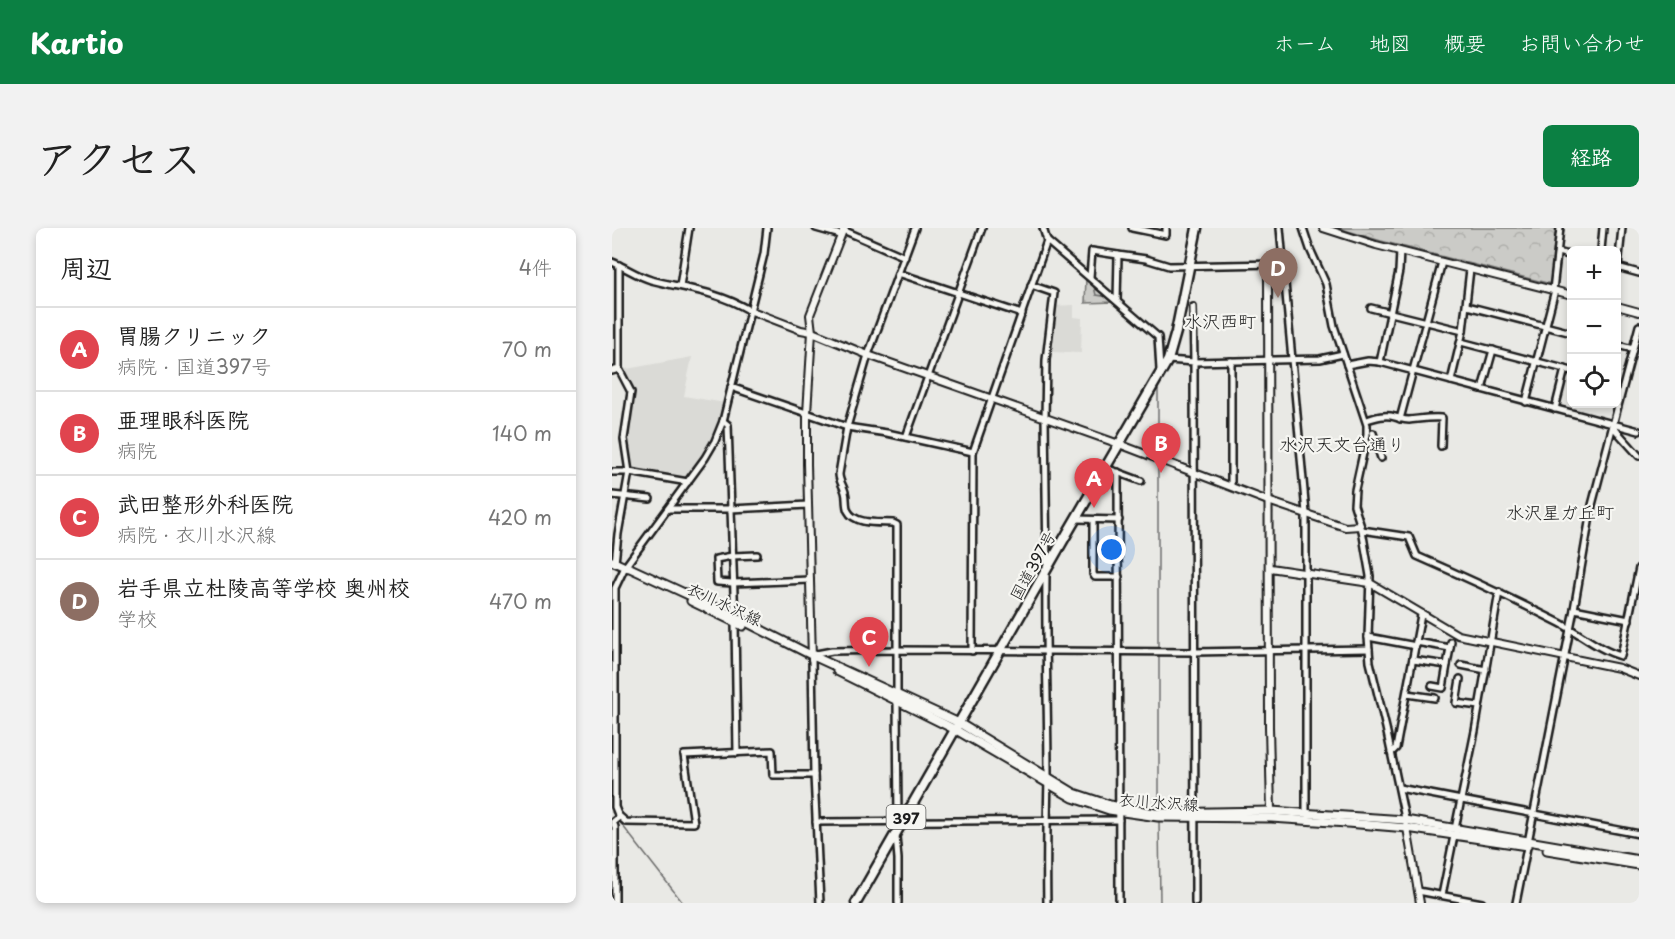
<!DOCTYPE html>
<html lang="ja">
<meta charset="utf-8">
<style>
body{margin:0;font-family:"Playpen Sans","Klee One",sans-serif;background:#f2f2f2;color:#222}
.controls{position:absolute;right:18px;top:18px;display:grid;overflow:hidden;border-radius:9px;box-shadow:0 3px 9px #0003}
.controls button{width:54px;height:54px;display:grid;place-items:center;padding:0;border:0;border-bottom:2px solid #e0e0e0;background:#fff;color:#222;font:30px sans-serif}
.you{position:absolute;left:500px;top:322px;width:21px;height:21px;margin:-15px;border:4px solid #fff;border-radius:50%;background:#1a73e8;box-shadow:0 0 0 9px #1a73e833}
.badge{display:grid;place-items:center;width:39px;height:39px;border-radius:50%;background:#0b8043;color:#fff;font-size:20px;font-weight:700}
.pin{position:absolute;translate:-50% -50px;filter:drop-shadow(0 2px 3px #0008)}
.pin::after{content:'';position:absolute;top:32px;width:21px;height:18px;background:inherit;clip-path:polygon(0 0,100% 0,50% 100%)}
.list{margin:0;padding:0;list-style:none}
h2{display:flex;justify-content:space-between;align-items:center;height:78px;margin:0;padding:0 24px;font-size:26px}
h2 small{font-size:20px;font-weight:400;color:#767676}
.list li{display:grid;grid-template-columns:39px 1fr auto;gap:18px;align-items:center;box-sizing:border-box;height:84px;padding:0 24px;border-top:2px solid #e0e0e0}
.list b{display:block;font-size:22px;white-space:nowrap}
.list p{margin:0;font-size:20px;white-space:nowrap;color:#767676}
.list em{font-size:20px;font-style:normal;color:#767676}
.icon{flex:none;width:33px;height:33px;fill:none;stroke:currentColor;stroke-width:2;stroke-linecap:round;stroke-linejoin:round}
.map{position:relative;flex:none;width:1027px;height:675px;overflow:hidden;border-radius:9px}
header{display:flex;align-items:center;gap:36px;box-sizing:border-box;height:84px;padding:0 30px;background:#0b8043;color:#fff}
header strong{font-size:28px}
nav{display:flex;gap:33px;margin-inline-start:auto;font-size:21px}
.intro{display:flex;align-items:center;justify-content:space-between;box-sizing:border-box;height:144px;padding:0 36px}
h1{margin:0;font-size:42px}
.button{padding:15px 27px;border-radius:9px;background:#0b8043;color:#fff;font-size:21px;font-weight:700}
main{display:flex;gap:36px;padding:0 36px}
aside{flex:1;background:#fff;border-radius:9px;box-shadow:0 3px 9px #0003}
.map>svg:first-child{display:block}
</style>
<header>
<strong>Kartio</strong>
<nav><a>ホーム</a><a>地図</a><a>概要</a><a>お問い合わせ</a></nav>
</header>
<div class="intro"><h1>アクセス</h1><a class="button">経路</a></div>
<main>
<aside>
<h2>周辺<small>4件</small></h2>
<ul class="list">
<li><span class="badge" style="background:#e0444e">A</span><div><b>胃腸クリニック</b><p>病院 · 国道397号</p></div><em>70 m</em></li>
<li><span class="badge" style="background:#e0444e">B</span><div><b>亜理眼科医院</b><p>病院</p></div><em>140 m</em></li>
<li><span class="badge" style="background:#e0444e">C</span><div><b>武田整形外科医院</b><p>病院 · 衣川水沢線</p></div><em>420 m</em></li>
<li><span class="badge" style="background:#8d6e63">D</span><div><b>岩手県立杜陵高等学校 奥州校</b><p>学校</p></div><em>470 m</em></li>
</ul>
</aside>
<div class="map">
<svg width="1027" height="675" viewBox="0 0 1027 675">
<defs>
<pattern id="forest-crowns" width="20" height="18" patternUnits="userSpaceOnUse" patternTransform="scale(1.5)"><rect width="20" height="18" fill="#cbcbc7"/><path d="M2 6a3 3 0 1 1 6 0M12 15a3 3 0 1 1 6 0" fill="none" stroke="#aeaeaa"/></pattern>
</defs>
<rect width="100%" height="100%" fill="#e9e9e5"/>
<filter id="ink" filterUnits="userSpaceOnUse"><feTurbulence type="fractalNoise" baseFrequency=".0167" numOctaves="2"/><feDisplacementMap in="SourceGraphic" scale="12" xChannelSelector="R" yChannelSelector="G"/><feConvolveMatrix kernelMatrix="1 2 1 2 8 2 1 2 1" color-interpolation-filters="sRGB"/></filter>
<g filter="url(#ink)">
<g fill="#dadad6">
<path d="M 462,77 L 462,89 L 470,90 L 469,125 L 437,124 L 442,78 Z"/>
<path d="M 80,129 L 72,168 L 113,175 L 95,221 L 74,252 L 18,243 L 14,211 L 21,164 L 9,142 Z"/>
</g>
<g fill="url(#forest-crowns)" stroke="#747472" stroke-width="1.5">
<path d="M 726,0 L 946,0 L 939,56 L 769,13 Z"/>
<path d="M 474,50 L 501,74 L 473,75 Z"/>
</g>
<g fill="none" stroke-linecap="round" stroke-linejoin="round">
<g stroke="#6d6d6c" stroke-width="1.5">
<path d="M 435,4 L 438,13"/>
<path d="M 481,55 L 484,67 L 497,69"/>
<path d="M 546,229 L 546,156"/>
<path d="M 546,234 L 546,421"/>
<path d="M 547,426 L 547,583"/>
<path d="M 0,584 L 4,589"/>
<path d="M 547,591 L 548,675"/>
<path d="M 7,593 L 71,675"/>
</g>
<defs>
<g id="minor">
<path d="M 204,0 L 229,7"/>
<path d="M 431,0 L 435,13 L 546,109 L 548,142"/>
<path d="M 520,0 L 554,7 L 554,0"/>
<path d="M 668,0 L 694,285 L 694,585"/>
<path d="M 691,0 L 698,21 L 714,56 L 722,98 L 755,197 L 755,207 L 743,262 L 742,277 L 750,302 L 758,348 L 756,409 L 758,434 L 774,500 L 795,600"/>
<path d="M 231,2 L 293,29"/>
<path d="M 989,22 L 991,0"/>
<path d="M 946,24 L 960,28"/>
<path d="M 0,34 C 13,39 25,48 39,52 C 74,61 104,63 137,82"/>
<path d="M 1005,39 L 1027,45"/>
<path d="M 1006,39 L 1010,0"/>
<path d="M 286,45 L 410,86"/>
<path d="M 478,49 L 480,23 L 506,27"/>
<path d="M 419,57 L 442,65 L 434,132 L 433,190 L 435,340"/>
<path d="M 68,58 L 77,0"/>
<path d="M 941,62 L 948,0"/>
<path d="M 505,73 L 506,27 L 534,31 L 557,38 L 670,36"/>
<path d="M 855,78 L 960,105"/>
<path d="M 581,79 L 582,134 L 708,131 L 731,126"/>
<path d="M 759,80 L 851,103"/>
<path d="M 849,114 L 960,143"/>
<path d="M 1005,117 L 1021,121"/>
<path d="M 556,132 L 582,134 L 583,675"/>
<path d="M 619,133 L 619,258"/>
<path d="M 768,134 L 787,43 L 788,23"/>
<path d="M 735,137 L 756,133 L 768,134 L 1027,203"/>
<path d="M 7,141 L 19,164 L 12,211 L 17,244 L 76,254"/>
<path d="M 0,143 L 7,141 L 7,37"/>
<path d="M 839,153 L 851,103 L 858,41"/>
<path d="M 119,159 L 235,199 L 275,205 L 361,224"/>
<path d="M 870,161 L 881,122"/>
<path d="M 914,174 L 943,62"/>
<path d="M 943,181 L 953,141"/>
<path d="M 788,191 L 830,34"/>
<path d="M 755,192 C 764,189 773,186 783,189 C 788,190 791,192 797,192 C 808,191 818,189 830,190 L 829,218"/>
<path d="M 111,193 L 116,197 L 123,394 L 125,525"/>
<path d="M 1001,199 L 1027,228"/>
<path d="M 761,205 L 769,230"/>
<path d="M 294,209 L 370,0"/>
<path d="M 494,240 L 529,253"/>
<path d="M 0,244 L 17,244 L 6,306 L 3,335"/>
<path d="M 506,244 L 507,675"/>
<path d="M 0,267 L 38,271"/>
<path d="M 56,281 L 118,281 L 196,277"/>
<path d="M 464,291 L 507,292"/>
<path d="M 481,292 L 481,346 L 483,349 L 507,349"/>
<path d="M 750,302 L 797,309 L 805,328 C 853,349 901,371 948,395 C 969,406 987,422 1009,428 L 1027,340"/>
<path d="M 145,327 L 120,328 L 104,331 L 105,354 L 121,355 L 198,352"/>
<path d="M 434,347 C 433,415 436,482 436,550 C 435,592 434,633 435,675"/>
<path d="M 962,381 L 1017,392"/>
<path d="M 756,409 L 804,418"/>
<path d="M 804,414 L 838,420"/>
<path d="M 360,423 L 361,224 L 435,13"/>
<path d="M 199,427 L 220,423 L 285,422 L 582,424 L 757,421"/>
<path d="M 200,431 L 202,547 L 208,675"/>
<path d="M 801,432 L 835,437"/>
<path d="M 849,437 L 874,442"/>
<path d="M 848,451 L 844,475 L 867,478"/>
<path d="M 820,458 L 831,460 L 839,414"/>
<path d="M 285,466 L 285,297 L 281,295 C 268,294 243,297 236,283 C 233,277 235,270 233,264 C 231,257 227,253 227,246 L 235,199 L 256,127 L 303,0"/>
<path d="M 795,466 L 823,470"/>
<path d="M 285,473 L 286,593"/>
<path d="M 779,525 L 784,520 L 809,387"/>
<path d="M 787,560 L 1027,606"/>
<path d="M 6,587 L 14,594 L 82,595 L 72,527 L 160,523 L 161,547 L 202,547"/>
<path d="M 204,594 L 507,592"/>
<path d="M 843,601 L 863,503 L 887,364"/>
<path d="M 284,608 L 286,631 L 286,675"/>
<path d="M 806,663 L 870,675"/>
<path d="M 830,667 L 842,608"/>
<path d="M 3,675 L 3,599 L 1,594 L 7,589 L 3,579 L 3,360 L 13,339 L 93,230 L 103,213 L 111,193 L 152,26 L 155,0"/>
<path d="M 904,675 L 962,381 L 980,277 L 1027,98"/>
</g>
<g id="tertiary">
<path d="M 711,0 L 764,17 L 960,67"/>
<path d="M 656,37 L 657,499 L 659,583"/>
<path d="M 1005,78 L 1027,84"/>
<path d="M 137,82 L 189,102 L 200,104 L 256,127 L 507,216 L 656,273 L 733,299 L 748,298"/>
<path d="M 658,340 L 758,355 L 846,407 L 1007,440 L 1027,448"/>
<path d="M 200,431 L 195,236 L 195,185 L 200,104 L 198,87 L 232,0"/>
<path d="M 795,600 L 808,675"/>
</g>
<g id="secondary">
<path d="M 0,333 L 13,339 L 18,340 L 122,388 L 199,427 L 347,495 L 462,565 L 498,577 L 543,585 L 659,583 L 793,592 L 1027,632"/>
<path d="M 79,373 L 131,398"/>
<path d="M 225,443 L 344,502 L 461,570 L 497,582 L 546,589 L 659,590 L 735,595 L 795,600 L 915,618"/>
<path d="M 935,622 L 1027,637"/>
</g>
<path id="trunk" d="M 244,675 L 456,304 L 556,132 L 564,104 L 585,0"/>
</defs>
<use href="#minor" stroke="#1c1c1c" stroke-width="10"/>
<use href="#tertiary" stroke="#1c1c1c" stroke-width="10"/>
<use href="#secondary" stroke="#1c1c1c" stroke-width="11"/>
<use href="#trunk" stroke="#1c1c1c" stroke-width="13"/>
<use href="#minor" stroke="#f6f6f2" stroke-width="5"/>
<use href="#tertiary" stroke="#f6f6f2" stroke-width="6"/>
<use href="#secondary" stroke="#f6f6f2" stroke-width="7"/>
<use href="#trunk" stroke="#f6f6f2" stroke-width="8"/>
</g>
</g>
<g text-anchor="middle" dominant-baseline="central" stroke-width="4.5" stroke-linejoin="round" paint-order="stroke">
<rect fill="#f6f6f2" stroke="#5d5d5c" stroke-width="1.5" x="274.5" y="577" width="39" height="24" rx="4.5"/>
<g font-size="15" font-weight="bold" fill="#1c1c1c">
<text x="294" y="589">397</text>
</g>
<g font-size="16" fill="#1c1c1c" stroke="#f6f6f2">
<text transform="translate(420 337) rotate(-61)">国道397号</text>
<text transform="translate(113 375) rotate(25)">衣川水沢線</text>
<text transform="translate(547 573) rotate(4)">衣川水沢線</text>
</g>
<g font-size="18" fill="#1c1c1c" stroke="#f6f6f2">
<text x="608" y="92">水沢西町</text>
<text x="730" y="215">水沢天文台通り</text>
<text x="948" y="283">水沢星ガ丘町</text>
</g>
</g>
</svg>
<div class="controls">
<button>+</button>
<button>−</button>
<button><svg class="icon" aria-label="locate" viewBox="0 0 24 24"><circle cx="12" cy="12" r="6"/><path d="M12 2v4M12 18v4M2 12h4M18 12h4"/></svg></button>
</div>
<div class="you"></div>
<div class="pin badge" style="left:482px;top:280px;background:#e0444e">A</div>
<div class="pin badge" style="left:549px;top:245px;background:#e0444e">B</div>
<div class="pin badge" style="left:257px;top:439px;background:#e0444e">C</div>
<div class="pin badge" style="left:666px;top:70px;background:#8d6e63">D</div>
</div>
</main>
